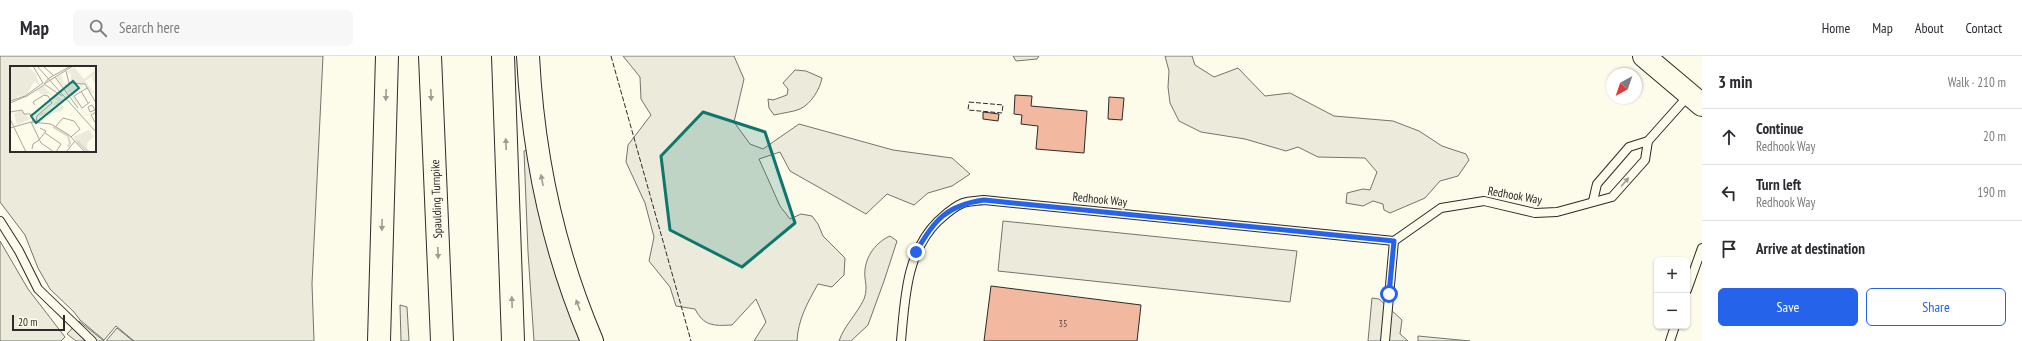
<!DOCTYPE html>
<meta charset="utf-8">
<style>
body{margin:0;font-family:"PT Sans Narrow",sans-serif;background:#f7f7f7;color:#2b2b33}
.controls{position:absolute;right:12px;bottom:12px;display:grid;overflow:hidden;border-radius:6px;box-shadow:0 1px 3px #0004}
.controls button{width:36px;height:36px;display:grid;place-items:center;padding:0;border:0;border-bottom:1px solid #e1e1e2;background:#fff;color:#2b2b33;font:20px sans-serif}
.compass{position:absolute;left:1606px;top:12px;width:36px;height:36px;border-radius:50%;background:#fff;box-shadow:0 1px 3px #0004;rotate:220deg}
.scale{position:absolute;left:12px;bottom:10px;width:53px;box-sizing:border-box;padding-left:4px;border:2px solid #2b2b2b;border-top:0;font-size:11px;line-height:14px;white-space:nowrap;color:#2b2b2b;-webkit-text-stroke:3px #fdfbea;paint-order:stroke}
.stop{position:absolute;width:12px;height:12px;margin:-9px;border:3px solid #2563eb;border-radius:50%;background:#fff}
.stop.end{background:#2563eb;border-color:#fff;box-shadow:0 1px 4px #0008}
.list{margin:0;padding:0;list-style:none}
h2{display:flex;justify-content:space-between;align-items:center;height:52px;margin:0;padding:0 16px;font-size:17px}
h2 small{font-size:13px;font-weight:400;color:#7c7c81}
.list li{display:grid;grid-template-columns:26px 1fr auto;gap:12px;align-items:center;box-sizing:border-box;height:56px;padding:0 16px;border-top:1px solid #e1e1e2}
.list b{display:block;font-size:15px;white-space:nowrap}
.list p{margin:0;font-size:13px;white-space:nowrap;color:#7c7c81}
.list em{font-size:13px;font-style:normal;color:#7c7c81}
.actions{display:flex;gap:8px;padding:12px 16px}
.actions a{flex:1;padding:9px 0;border:1px solid #2563eb;border-radius:6px;text-align:center;font-size:14px;color:#2563eb}
.actions .main{background:#2563eb;color:#fff}
.icon{flex:none;width:22px;height:22px;fill:none;stroke:currentColor;stroke-width:2;stroke-linecap:round;stroke-linejoin:round}
.map{position:relative;flex:none;width:1702px;height:285px;overflow:hidden}
header{display:flex;align-items:center;gap:24px;box-sizing:border-box;height:56px;padding:0 20px;background:#fff;border-bottom:1px solid #e1e1e2}
header strong{font-size:19px}
nav{display:flex;gap:22px;margin-inline-start:auto;font-size:14px}
.search{width:280px;height:36px;background:#f7f7f7;display:flex;align-items:center;gap:10px;box-sizing:border-box;padding:0 14px;border-radius:6px;color:#7c7c81;font-size:15px}
main{display:flex}
aside{flex:1;background:#fff}
.map>svg:first-child{display:block}
</style>
<header>
<strong>Map</strong>
<div class="search"><svg class="icon" aria-label="search" viewBox="0 0 24 24"><circle cx="10" cy="10" r="6"/><path d="M15 15l6 6"/></svg>Search here</div>
<nav><a>Home</a><a>Map</a><a>About</a><a>Contact</a></nav>
</header>
<main>
<div class="map">
<svg width="1702" height="285" viewBox="0 0 1702 285">
<rect width="100%" height="100%" fill="#fdfbea"/>
<g fill="#ecebdb" stroke="#74746e" fill-rule="evenodd">
<path d="M 0,0 L 323,0 L 312,228 L 314,285 L 134,285 L 116,270 L 104,284 L 80,264 L 74,256 L 50,233 L 38,212 L 25,179 L 0,146 ZM 11,11 L 95,11 L 95,95 L 11,95 Z"/>
<path d="M 623,0 L 734,0 L 744,23 L 734,66 L 750,88 L 763,93 L 799,68 L 893,94 L 952,102 L 970,118 L 952,130 L 928,137 L 914,149 L 887,138 L 866,158 L 790,115 L 780,96 L 759,103 L 780,150 L 790,163 L 801,158 L 812,160 L 818,168 L 823,180 L 845,202 L 844,219 L 832,231 L 818,228 C 808,246 798,263 797,285 L 754,285 L 766,266 L 756,243 L 732,269 C 713,270 704,270 695,253 L 676,250 L 670,231 L 649,205 L 654,181 L 645,147 L 626,106 L 628,89 L 651,59 L 641,43 L 640,21 Z"/>
<path d="M 1013,0 L 1039,0 L 1037,3 L 1016,5 Z"/>
<path d="M 1165,0 L 1192,0 L 1195,9 L 1214,21 L 1238,12 L 1265,40 L 1290,37 L 1334,60 L 1393,65 L 1419,75 L 1442,90 L 1466,98 L 1469,104 L 1458,120 L 1440,125 L 1425,142 L 1390,157 L 1384,154 L 1383,148 L 1373,145 L 1363,150 L 1346,147 L 1347,137 L 1363,133 L 1370,134 L 1377,116 L 1365,102 L 1318,101 L 1298,91 L 1286,95 L 1245,83 L 1201,76 L 1179,65 L 1170,47 L 1168,31 L 1169,15 Z"/>
<path d="M 795,14 L 806,15 L 822,22 C 820,33 811,48 800,53 C 793,56 782,57 774,59 L 769,52 L 768,43 L 773,44 L 787,39 L 788,33 L 783,27 Z"/>
<path d="M 531,93 L 586,285 L 534,285 L 528,196 L 524,95 Z"/>
<path d="M 890,180 L 897,185 L 884,225 L 868,269 L 851,285 L 839,285 C 844,270 857,258 864,243 C 867,235 866,229 865,222 C 863,204 874,187 890,180 Z"/>
<path d="M 0,185 L 28,233 L 65,281 L 61,285 L 0,285 Z"/>
<path d="M 400,249 L 407,251 L 409,285 L 401,285 Z"/>
</g>
<g fill="#eceadb" stroke="#74746e">
<path d="M 1003,165 L 1297,195 L 1290,246 L 998,215 Z"/>
<path d="M 1372,242 L 1379,243 L 1402,264 L 1400,278 L 1408,285 L 1368,285 Z"/>
<path d="M 79,265 L 104,285 L 76,285 L 67,278 Z"/>
<path d="M 117,272 L 133,285 L 106,285 Z"/>
<path d="M 1418,280 L 1470,285 L 1418,285 Z"/>
</g>
<g fill="#f2b8a0" stroke="#2b2b2b">
<path d="M 1015,39 L 1032,40 L 1031,50 L 1087,55 L 1084,97 L 1036,93 L 1038,70 L 1021,68 L 1022,59 L 1014,58 Z"/>
<path d="M 1109,41 L 1124,42 L 1122,64 L 1108,63 Z"/>
<path d="M 983,56 L 999,58 L 998,65 L 983,63 Z"/>
<path d="M 991,230 L 1141,249 L 1137,285 L 984,285 Z"/>
</g>
<g fill="none" stroke-linecap="round" stroke-linejoin="round">
<defs>
<g id="lane">
<path d="M 1593,145 L 1597,128 L 1629,91 L 1648,85"/>
<path d="M 0,165 L 19,195 L 38,233 L 92,285"/>
<path d="M 1687,234 L 1702,192"/>
<path d="M 901,285 C 905,242 906,197 938,165 C 946,158 953,151 963,147 C 969,145 977,145 984,144 L 1394,185 L 1441,152 L 1484,145 L 1535,157 L 1557,156 L 1612,141 L 1645,104 L 1648,85 L 1689,39"/>
<path d="M 1385,285 L 1394,185"/>
<path d="M 1670,285 L 1675,270"/>
</g>
<path id="secondary" d="M 1644,0 L 1702,49"/>
<g id="highway">
<path d="M 430,0 L 442,285"/>
<path d="M 503,0 L 513,285"/>
<path d="M 528,0 C 533,99 553,194 592,285"/>
<path d="M 379,285 L 387,0"/>
</g>
</defs>
<use href="#lane" stroke="#2b2b2b" stroke-width="10"/>
<use href="#secondary" stroke="#2b2b2b" stroke-width="24"/>
<use href="#highway" stroke="#2b2b2b" stroke-width="24"/>
<use href="#lane" stroke="#fdfbea" stroke-width="8"/>
<use href="#secondary" stroke="#fdfbea" stroke-width="22"/>
<use href="#highway" stroke="#fdfbea" stroke-width="22"/>
<g stroke="#2b2b2b" stroke-width="1" stroke-dasharray="5 2" stroke-linecap="butt">
<path d="M 611,0 L 691,285"/>
<path d="M 969,46 L 1003,49 L 1002,57 L 968,54 Z"/>
</g>
</g>
<defs><path id="oneway-solid" d="M-6-.8H1V-3.2L6.5 0L1 3.2V.8H-6Z"/></defs>
<g fill="#9e9d94">
<use href="#oneway-solid" transform="translate(386 39) rotate(92)"/>
<use href="#oneway-solid" transform="translate(431 39) rotate(88)"/>
<use href="#oneway-solid" transform="translate(506 88) rotate(-92)"/>
<use href="#oneway-solid" transform="translate(542 124) rotate(-101)"/>
<use href="#oneway-solid" transform="translate(1625 126) rotate(-49)"/>
<use href="#oneway-solid" transform="translate(382 169) rotate(91)"/>
<use href="#oneway-solid" transform="translate(438 197) rotate(88)"/>
<use href="#oneway-solid" transform="translate(512 246) rotate(-92)"/>
<use href="#oneway-solid" transform="translate(578 249) rotate(-110)"/>
</g>
<g fill="none" stroke-linecap="round" stroke-linejoin="round">
<path stroke="#2563eb" stroke-width="5" d="M 916,196 C 934,164 947,149 984,144 L 1394,185 L 1389,238"/>
</g>
<path fill="#0f766e" fill-opacity="0.2" stroke="#0f766e" stroke-width="3" stroke-linejoin="round" d="M 703,56 L 765,76 L 795,167 L 742,211 L 670,174 L 661,100 Z"/>
<g text-anchor="middle" dominant-baseline="central" stroke-width="3" stroke-linejoin="round" paint-order="stroke">
<g font-size="10" fill="#5d4e48">
<text x="1063" y="267">35</text>
</g>
<g font-size="12" fill="#2b2b2b" stroke="#fdfbea">
<text transform="translate(1515 139) rotate(10)">Redhook Way</text>
<text transform="translate(436 143) rotate(-92)">Spaulding Turnpike</text>
<text transform="translate(1100 143) rotate(6)">Redhook Way</text>
</g>
</g>
<g transform="translate(10 10)">
<rect width="86" height="86" fill="#fdfbea"/>
<path d="M 0,0 L 17,0 L 26,8 L 29,18 L 26,20 L 28,17 L 24,16 L 17,28 L 9,31 L 8,29 L 7,32 L 0,34 ZM 64,1 L 74,13 L 86,3 L 86,19 L 82,13 L 83,10 L 75,15 L 84,26 L 82,28 L 75,19 L 73,18 L 69,19 L 63,17 L 69,20 L 73,18 L 74,18 L 63,30 L 70,41 L 77,49 L 86,44 L 77,50 L 70,42 L 47,11 L 51,9 L 54,18 L 61,16 L 61,8 L 57,6 ZM 33,20 L 44,31 L 48,30 L 55,37 L 48,35 L 49,38 L 42,39 L 48,35 L 42,31 L 43,36 L 41,28 L 31,28 L 28,25 L 24,27 ZM 52,39 L 54,41 L 52,45 L 43,47 L 37,52 L 39,47 L 30,50 L 31,47 L 40,46 ZM 11,44 L 20,53 L 7,59 L 4,48 ZM 79,64 L 84,70 L 78,76 L 77,82 L 80,86 L 77,86 L 63,71 Z" fill="#ecebdb"/>
<path fill="none" stroke="#d8d7c9" stroke-width="2" d="M 43,61 L 58,70 L 60,77 L 58,81M 67,75 L 78,86"/>
<path fill="none" stroke="#a9a89e" stroke-width="1" d="M 23,0 L 33,17M 27,0 L 86,66M 33,0 L 44,10M 61,0 L 39,12 L 34,18 L 63,0M 56,5 L 59,17 L 75,18 L 86,37M 45,11 L 68,42M 34,18 L 52,30M 77,22 L 64,30 L 72,42 L 80,36M 71,25 L 78,37M 0,35 L 15,30 L 33,17M 0,37 L 17,30 L 34,19M 25,39 L 23,36 L 34,29 L 38,30 L 42,37 L 27,50 L 26,56M 82,39 L 85,44 L 80,46 L 78,41 ZM 0,46 L 12,44 L 14,48 L 21,48 L 23,56M 86,46 L 81,49 L 86,58M 0,53 L 16,86M 21,56 L 31,77 L 44,86M 46,60 L 53,52 L 64,55 L 70,63 L 61,71M 0,62 L 21,56 L 41,58 L 59,69 L 75,86M 35,67 L 51,78 L 46,86M 29,74 L 36,65 L 30,62M 22,83 L 23,78 L 29,74M 56,86 L 65,75"/>
<path fill="#0f766e" fill-opacity="0.15" stroke="#0f766e" stroke-width="2" d="M 63,15 L 69,22 L 26,57 L 21,50 Z"/>
<rect width="86" height="86" fill="none" stroke="#2b2b2b" stroke-width="2"/>
</g>
</svg>
<div class="controls">
<button>+</button>
<button>−</button>
</div>
<svg class="compass" viewBox="-18 -18 36 36"><path d="M0-13l5 13h-10z" fill="#e53935"/><path d="M0 13l5-13h-10z" fill="#7c7c81"/></svg>
<div class="scale">20 m</div>
<div class="stop" style="left:1389px;top:238px"></div>
<div class="stop end" style="left:916px;top:196px"></div>
</div>
<aside>
<h2>3 min<small>Walk · 210 m</small></h2>
<ul class="list">
<li><svg class="icon" aria-label="ahead" viewBox="0 0 24 24"><path d="M12 20V5M6 11l6-6 6 6"/></svg><div><b>Continue</b><p>Redhook Way</p></div><em>20 m</em></li>
<li><svg class="icon" aria-label="left" viewBox="0 0 24 24"><path d="M17 20v-9H6M10 6l-5 5 5 5"/></svg><div><b>Turn left</b><p>Redhook Way</p></div><em>190 m</em></li>
<li><svg class="icon" aria-label="arrive" viewBox="0 0 24 24"><path d="M6 21V4h12l-3 4 3 4H6"/></svg><div><b>Arrive at destination</b></div></li>
</ul>
<div class="actions"><a class="main">Save</a><a>Share</a></div>
</aside>
</main>
